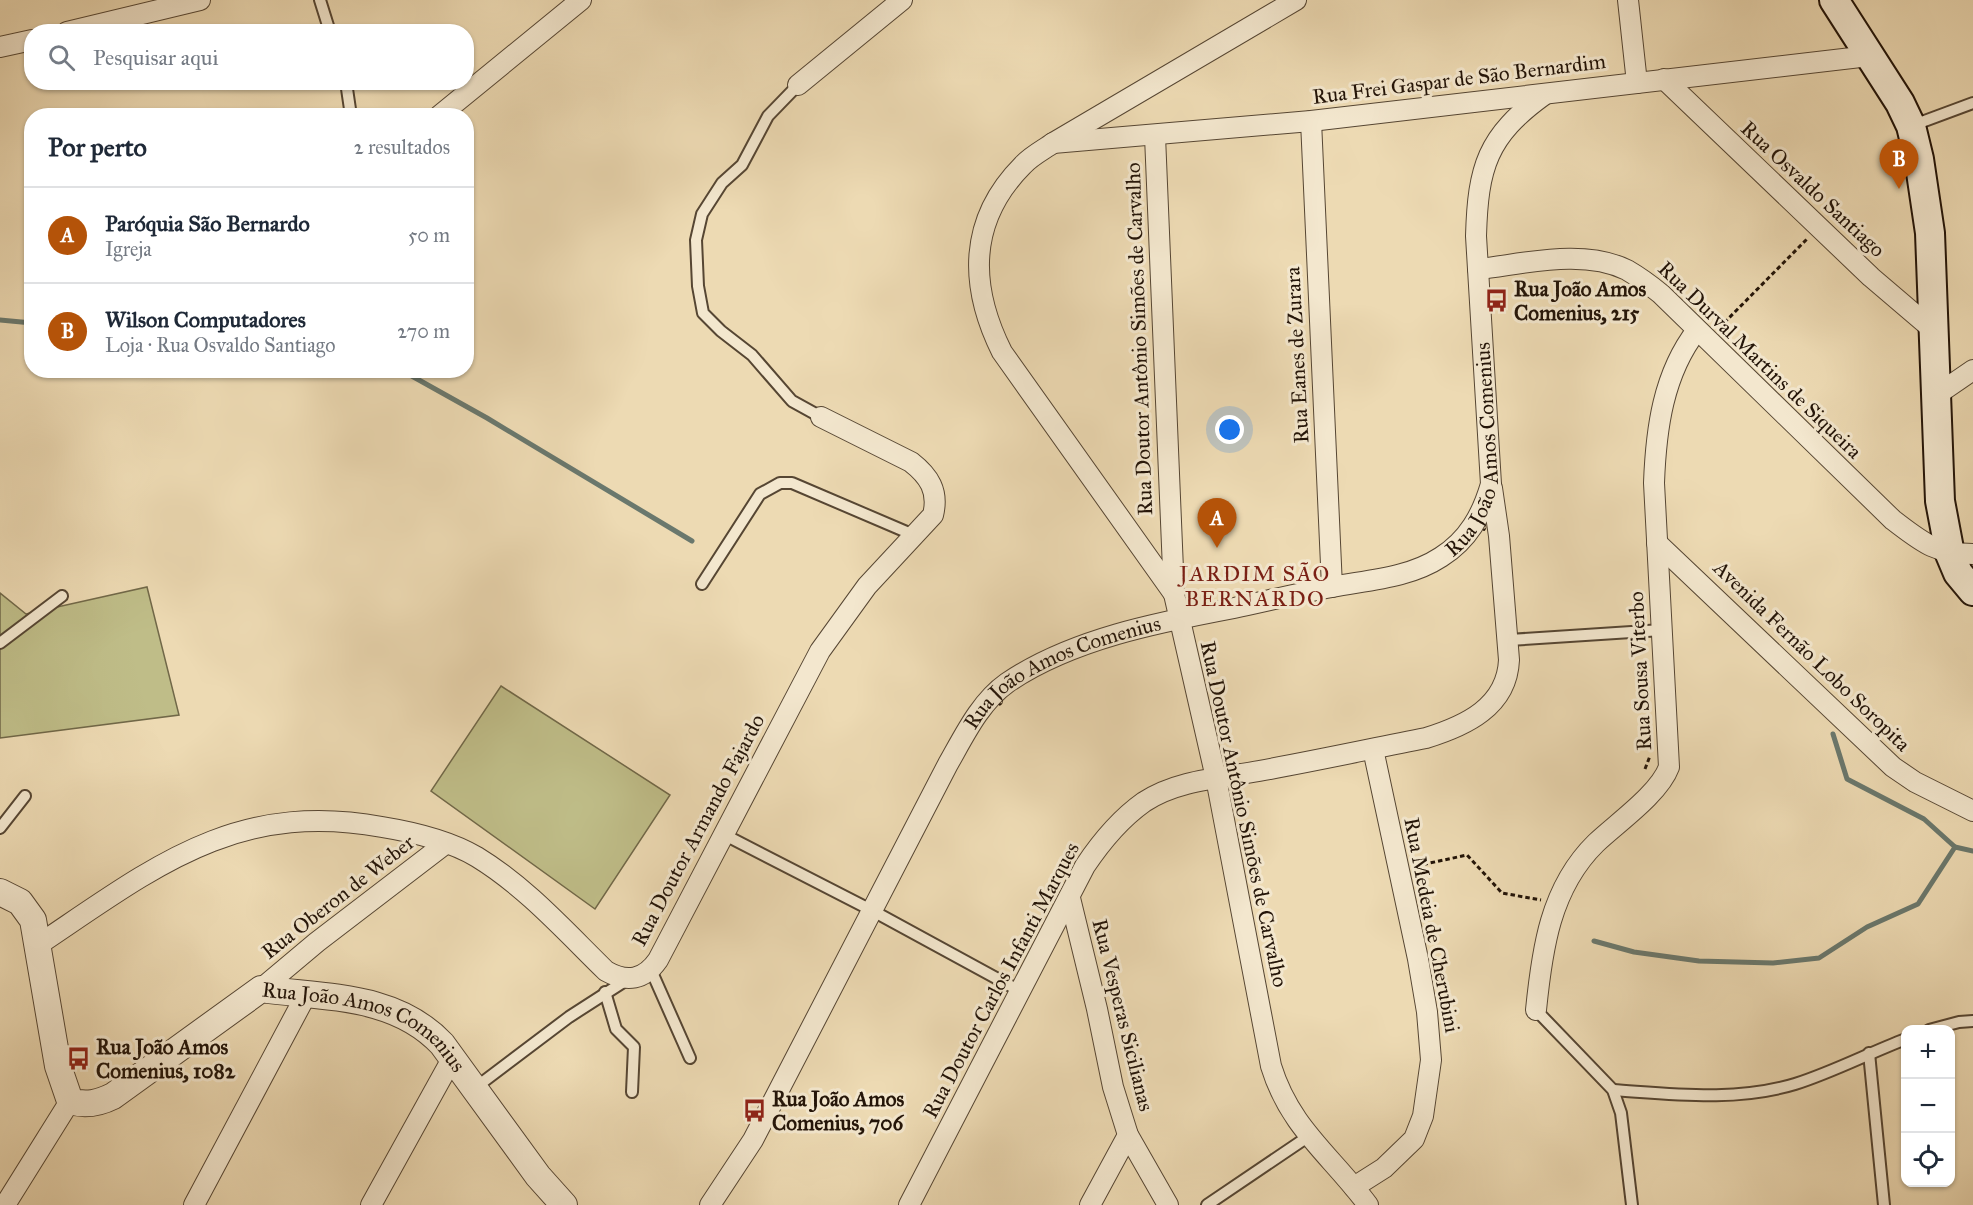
<!DOCTYPE html>
<html lang="pt">
<meta charset="utf-8">
<style>
body{margin:0;font-family:"IM FELL Great Primer",serif;background:#f2f2f3;color:#1f2937}
.controls{position:absolute;right:18px;bottom:18px;display:grid;overflow:hidden;border-radius:12px;box-shadow:0 2px 4px #0004}
.controls button{width:54px;height:54px;display:grid;place-items:center;padding:0;border:0;border-bottom:2px solid #e0e1e3;background:#fff;color:#1f2937;font:30px sans-serif}
.you{position:absolute;left:1230px;top:430px;width:21px;height:21px;margin:-15px;border:4px solid #fff;border-radius:50%;background:#1a73e8;box-shadow:0 0 0 9px #1a73e833}
.badge{display:grid;place-items:center;width:39px;height:39px;border-radius:50%;background:#b45309;color:#fff;font-size:20px;font-weight:700}
.pin{position:absolute;translate:-50% -50px;filter:drop-shadow(0 2px 3px #0008)}
.pin::after{content:'';position:absolute;top:32px;width:21px;height:18px;background:inherit;clip-path:polygon(0 0,100% 0,50% 100%)}
.list{margin:0;padding:0;list-style:none}
h2{display:flex;justify-content:space-between;align-items:center;height:78px;margin:0;padding:0 24px;font-size:26px}
h2 small{font-size:20px;font-weight:400;color:#747a83}
.list li{display:grid;grid-template-columns:39px 1fr auto;gap:18px;align-items:center;box-sizing:border-box;height:96px;padding:0 24px;border-top:2px solid #e0e1e3}
.list b{display:block;font-size:22px;white-space:nowrap}
.list p{margin:0;font-size:20px;white-space:nowrap;color:#747a83}
.list em{font-size:20px;font-style:normal;color:#747a83}
.icon{flex:none;width:33px;height:33px;fill:none;stroke:currentColor;stroke-width:2;stroke-linecap:round;stroke-linejoin:round}
.map{position:relative;flex:none;width:1973px;height:1205px;overflow:hidden}
.search{position:absolute;background:#fff;box-shadow:0 2px 4px #0004;left:24px;top:24px;width:450px;height:66px;display:flex;align-items:center;gap:15px;box-sizing:border-box;padding:0 21px;border-radius:24px;color:#747a83;font-size:22px}
.panel{position:absolute;background:#fff;box-shadow:0 2px 4px #0004;left:24px;top:108px;width:450px;height:270px;border-radius:24px}
.map>svg:first-child{display:block}
</style>
<div class="map">
<svg width="1973" height="1205" viewBox="0 0 1973 1205">
<rect width="100%" height="100%" fill="#eddab3"/>
<filter id="stains"><feTurbulence type="fractalNoise" baseFrequency=".00333" numOctaves="4"/><feColorMatrix values="0 0 0 0 .2 0 0 0 0 .09 0 0 0 0 .02 0 0 0 .5 -.17"/></filter>
<radialGradient id="worn" r=".72"><stop offset=".6" stop-color="#630" stop-opacity="0"/><stop offset="1" stop-color="#630" stop-opacity=".3"/></radialGradient>
<g fill="#bfbd88" stroke="#716848" stroke-width="1.5">
<path d="M 147,587 L 179,715 L 0,738 L 0,593 L 26,614 Z"/>
<path d="M 501,686 L 670,795 L 595,909 L 431,791 Z"/>
</g>
<g fill="none" stroke-linecap="round" stroke-linejoin="round">
<g stroke="#6a786d" stroke-width="5">
<path d="M 0,320 L 32,323"/>
<path d="M 401,370 L 487,418 L 692,541"/>
<path d="M 1833,734 L 1847,779 L 1924,819 L 1955,847"/>
<path d="M 1594,941 L 1634,952 L 1699,961 L 1773,963 L 1819,958 L 1867,927 L 1918,904 L 1955,847 L 1973,851"/>
</g>
<defs>
<g id="service">
<path d="M 320,0 L 330,32"/>
<path d="M 346,82 L 351,116"/>
<path d="M 798,85 L 768,116 L 742,165 L 722,183 L 702,214 L 696,240 L 698,286 L 703,313 L 721,331 L 752,355 L 792,401 L 821,417"/>
<path d="M 1911,126 L 1973,103"/>
<path d="M 702,584 L 760,494 L 780,483 L 792,483 L 916,536"/>
<path d="M 1509,640 L 1662,630"/>
<path d="M 0,643 L 62,596"/>
<path d="M 0,828 L 25,796"/>
<path d="M 723,834 L 873,911 L 1020,991"/>
<path d="M 651,970 L 690,1058"/>
<path d="M 605,992 L 616,1029 L 634,1047 L 632,1092"/>
<path d="M 1536,1010 L 1613,1090 L 1621,1113 L 1632,1205"/>
<path d="M 1929,1030 L 1959,1022 L 1973,1021"/>
<path d="M 1869,1053 L 1884,1205"/>
<path d="M 475,1088 L 569,1017 L 628,979"/>
<path d="M 1613,1090 C 1673,1094 1736,1102 1795,1084 C 1833,1072 1869,1053 1906,1039"/>
<path d="M 1207,1205 L 1309,1136"/>
</g>
<g id="minor">
<path d="M 1628,0 L 1637,83"/>
<path d="M 67,32 L 200,0"/>
<path d="M 0,47 L 32,40"/>
<path d="M 1664,79 L 1871,277 L 1932,329"/>
<path d="M 798,85 L 902,0"/>
<path d="M 439,116 L 581,0"/>
<path d="M 1311,121 L 1332,587"/>
<path d="M 1155,136 L 1174,594 L 1216,778 L 1271,1066 C 1290,1128 1331,1155 1368,1205"/>
<path d="M 1053,143 L 1311,121 L 1869,56"/>
<path d="M 1478,269 C 1524,264 1583,248 1627,270 C 1639,277 1650,285 1661,294 L 1893,520 C 1922,542 1935,554 1973,554"/>
<path d="M 1935,396 L 1973,370"/>
<path d="M 1657,543 L 1893,767 L 1915,782 L 1973,811"/>
<path d="M 1174,594 L 1002,352 C 969,286 968,220 1023,165 C 1031,156 1043,150 1053,143 L 1296,0"/>
<path d="M 1070,898 L 1097,1009 L 1113,1087 L 1128,1135 L 1168,1205"/>
<path d="M 38,945 C 153,868 235,800 382,827 C 413,832 450,841 477,857 C 526,887 565,931 606,971 C 627,983 644,980 658,960 L 820,651 L 867,586 L 933,515 C 939,491 929,476 911,462 L 821,417"/>
<path d="M 261,989 L 317,942 L 445,844"/>
<path d="M 1536,1010 C 1542,950 1550,888 1596,843 C 1617,823 1659,794 1669,767 L 1654,483 C 1656,429 1663,374 1697,330"/>
<path d="M 1354,1187 L 1384,1168 L 1414,1139 L 1423,1116 L 1431,1060 L 1427,1012 L 1418,959 L 1373,749"/>
<path d="M 5,1205 L 70,1101"/>
<path d="M 194,1205 L 306,995"/>
<path d="M 371,1205 L 453,1057"/>
<path id="s1" d="M 710,1205 L 753,1140 L 948,764 C 964,736 980,702 1007,683 C 1071,639 1160,622 1234,608 C 1267,601 1299,593 1332,587 C 1369,580 1409,578 1441,557 C 1468,540 1482,515 1491,484 L 1476,236 C 1478,167 1487,136 1544,95"/>
<path d="M 909,1205 L 1085,866 C 1101,842 1120,819 1144,802 C 1177,780 1221,778 1259,771 C 1314,761 1370,749 1426,738 C 1465,726 1507,707 1509,660 L 1499,536 L 1492,488"/>
<path d="M 1090,1205 L 1128,1135"/>
</g>
<g id="tertiary">
<path id="s2" d="M 0,892 L 20,902 L 33,920 L 58,1066 L 70,1101 C 86,1106 99,1103 113,1096 L 261,989 C 326,998 395,994 442,1044 L 538,1176 L 564,1205"/>
</g>
<path id="secondary" d="M 1834,0 L 1900,103 L 1911,126 L 1919,159 L 1930,233 L 1940,501 L 1950,554 L 1958,573 L 1973,591"/>
</defs>
<use href="#service" stroke="#564633" stroke-width="14"/>
<use href="#minor" stroke="#564633" stroke-width="22"/>
<use href="#tertiary" stroke="#564633" stroke-width="28"/>
<use href="#secondary" stroke="#231408" stroke-width="32"/>
<g stroke="#231408" stroke-width="3" stroke-dasharray="4.5 3" stroke-linecap="butt">
<path d="M 1719,328 L 1807,239"/>
<path d="M 1645,769 L 1650,756"/>
<path d="M 1416,866 L 1467,855 L 1502,893 L 1541,900"/>
</g>
<use href="#service" stroke="#f3e7ce" stroke-width="10"/>
<use href="#minor" stroke="#f3e7ce" stroke-width="20"/>
<use href="#tertiary" stroke="#f3e7ce" stroke-width="26"/>
<use href="#secondary" stroke="#f3e7ce" stroke-width="28"/>
</g>
<defs>
<symbol id="bus-bare" viewBox="-9 -9 18 18"><path d="M-5-6H5V4H4V6H2V4H-2V6H-4V4H-5ZM-3.5-4V0h7V-4ZM-3.5 1.2v1.5H-2V1.2ZM2 1.2v1.5H3.5V1.2Z" fill="#8f2418" stroke="#f3e7ce" stroke-width="2.5" paint-order="stroke"/></symbol>
</defs>
<g fill-rule="evenodd">
<use href="#bus-bare" x="1480" y="284" width="33" height="33"/>
<use href="#bus-bare" x="62" y="1042" width="33" height="33"/>
<use href="#bus-bare" x="738" y="1094" width="33" height="33"/>
</g>
<g text-anchor="middle" dominant-baseline="central" stroke-width="6" stroke-linejoin="round" paint-order="stroke">
<g font-size="21" fill="#231408" stroke="#f3e7ce">
<text transform="translate(1459 79) rotate(-7)">Rua Frei Gaspar de São Bernardim</text>
<text transform="translate(1813 189) rotate(43)">Rua Osvaldo Santiago</text>
<text transform="translate(1139 339) rotate(-92)">Rua Doutor Antônio Simões de Carvalho</text>
<text transform="translate(1297 355) rotate(-93)">Rua Eanes de Zurara</text>
<text transform="translate(1760 360) rotate(44)">Rua Durval Martins de Siqueira</text>
<text stroke="none"><textPath href="#s1" startOffset="1178">Rua João Amos Comenius</textPath></text>
<text transform="translate(1812 656) rotate(44)">Avenida Fernão Lobo Soropita</text>
<text transform="translate(1640 671) rotate(-93)">Rua Sousa Viterbo</text>
<text stroke="none"><textPath href="#s1" startOffset="656">Rua João Amos Comenius</textPath></text>
<text transform="translate(1244 814) rotate(78)">Rua Doutor Antônio Simões de Carvalho</text>
<text transform="translate(698 830) rotate(-62)">Rua Doutor Armando Fajardo</text>
<text transform="translate(338 897) rotate(-38)">Rua Oberon de Weber</text>
<text transform="translate(1432 925) rotate(79)">Rua Medeia de Cherubini</text>
<text transform="translate(1001 980) rotate(-62)">Rua Doutor Carlos Infanti Marques</text>
<text transform="translate(1123 1015) rotate(76)">Rua Vesperas Sicilianas</text>
<text stroke="none"><textPath href="#s2" startOffset="570">Rua João Amos Comenius</textPath></text>
</g>
<g font-size="21" font-weight="bold" fill="#231408" stroke="#f3e7ce" text-anchor="start">
<text x="1514" y="289">Rua João Amos<tspan x="1514" dy="24">Comenius, 215</tspan></text>
<text x="96" y="1047">Rua João Amos<tspan x="96" dy="24">Comenius, 1082</tspan></text>
<text x="772" y="1099">Rua João Amos<tspan x="772" dy="24">Comenius, 706</tspan></text>
</g>
<g font-size="22" letter-spacing="1.5" fill="#7a1f14" stroke="#f3e7ce">
<text x="1255" y="573">JARDIM SÃO<tspan x="1255" dy="25">BERNARDO</tspan></text>
</g>
</g>
<rect width="100%" height="100%" filter="url(#stains)"/>
<rect width="100%" height="100%" fill="url(#worn)"/>
</svg>
<div class="controls">
<button>+</button>
<button>−</button>
<button><svg class="icon" aria-label="locate" viewBox="0 0 24 24"><circle cx="12" cy="12" r="6"/><path d="M12 2v4M12 18v4M2 12h4M18 12h4"/></svg></button>
</div>
<div class="you"></div>
<div class="pin badge" style="left:1217px;top:548px">A</div>
<div class="pin badge" style="left:1899px;top:189px">B</div>
<div class="search"><svg class="icon" aria-label="search" viewBox="0 0 24 24"><circle cx="10" cy="10" r="6"/><path d="M15 15l6 6"/></svg>Pesquisar aqui</div>
<section class="panel">
<h2>Por perto<small>2 resultados</small></h2>
<ul class="list">
<li><span class="badge">A</span><div><b>Paróquia São Bernardo</b><p>Igreja</p></div><em>50 m</em></li>
<li><span class="badge">B</span><div><b>Wilson Computadores</b><p>Loja · Rua Osvaldo Santiago</p></div><em>270 m</em></li>
</ul>
</section>
</div>
